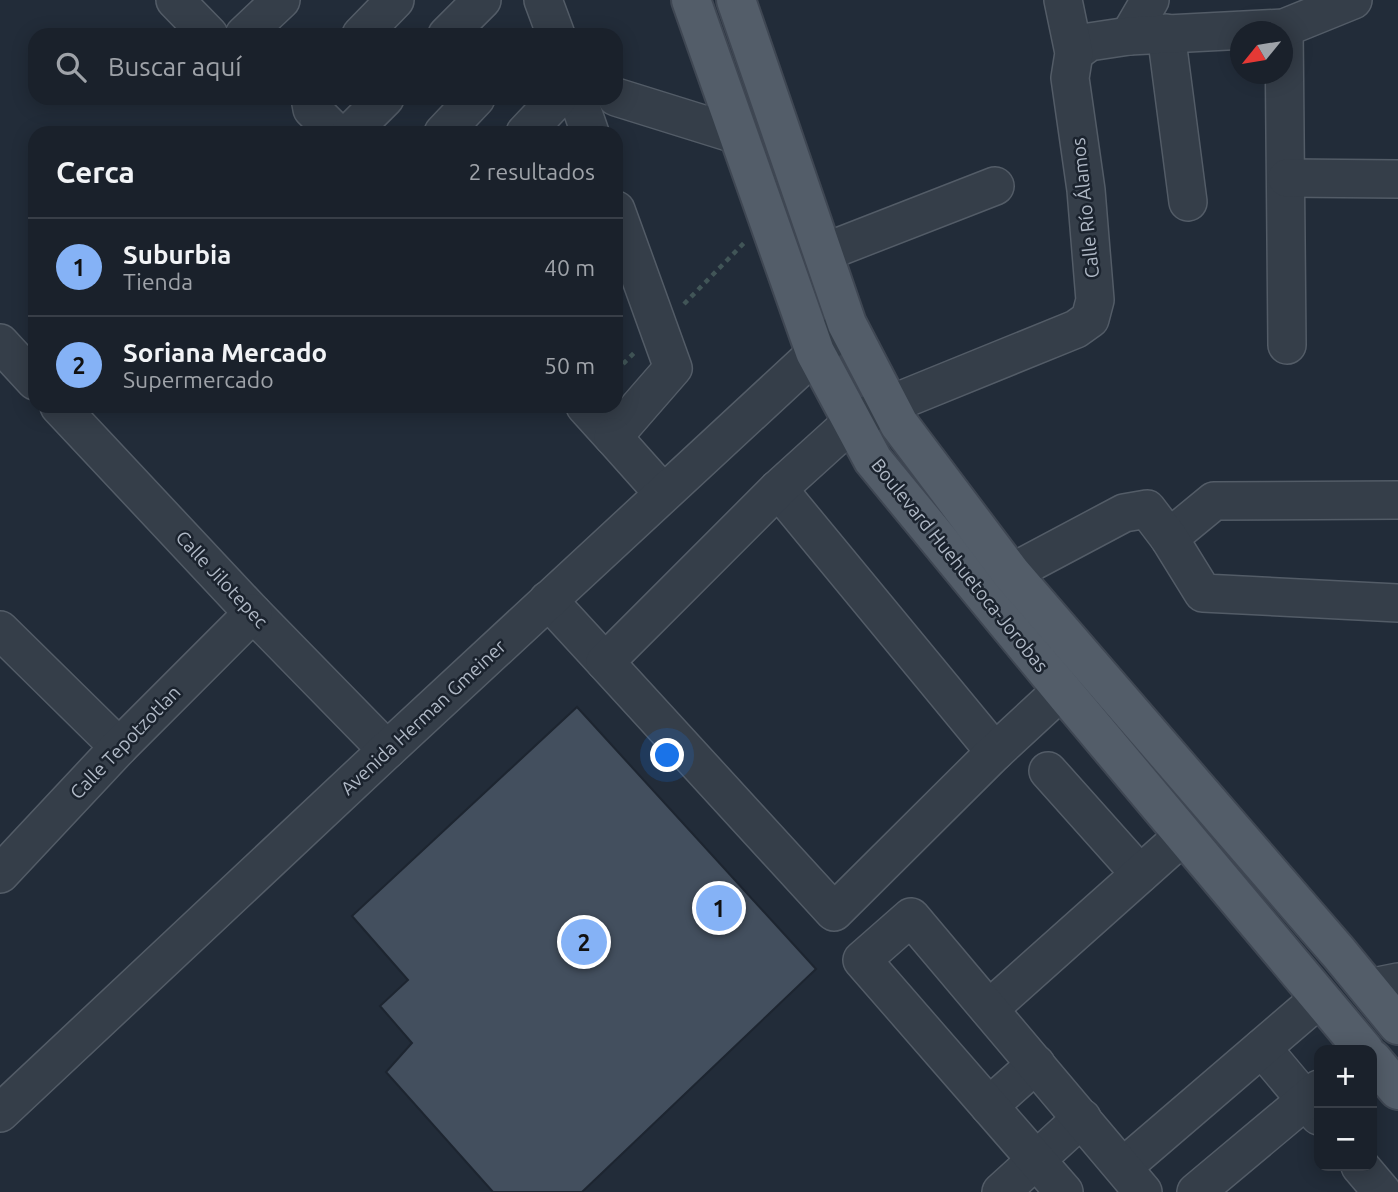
<!DOCTYPE html>
<html lang="es">
<meta charset="utf-8">
<style>
body{margin:0;font-family:Ubuntu,sans-serif;background:#232933;color:#f1f3f6}
.controls{position:absolute;right:21px;bottom:21px;display:grid;overflow:hidden;border-radius:14px;box-shadow:0 4px 18px #0003}
.controls button{width:63px;height:63px;display:grid;place-items:center;padding:0;border:0;border-bottom:2px solid #383e47;background:#1a212b;color:#f1f3f6;font:35px sans-serif}
.compass{position:absolute;left:1230px;top:21px;width:63px;height:63px;border-radius:50%;background:#1a212b;box-shadow:0 4px 18px #0003;rotate:240deg}
.you{position:absolute;left:668px;top:756px;width:24px;height:24px;margin:-18px;border:5px solid #fff;border-radius:50%;background:#1a73e8;box-shadow:0 0 0 10px #1a73e833}
.badge{display:grid;place-items:center;width:46px;height:46px;border-radius:50%;background:#85b2f6;color:#111;font-size:23px;font-weight:700}
.pin{position:absolute;translate:-50% -50%;border:4px solid #fff;box-shadow:0 2px 7px #0006}
.list{margin:0;padding:0;list-style:none}
h2{display:flex;justify-content:space-between;align-items:center;height:91px;margin:0;padding:0 28px;font-size:30px}
h2 small{font-size:23px;font-weight:400;color:#9fa3a9}
.list li{display:grid;grid-template-columns:46px 1fr auto;gap:21px;align-items:center;box-sizing:border-box;height:98px;padding:0 28px;border-top:2px solid #383e47}
.list b{display:block;font-size:26px;white-space:nowrap}
.list p{margin:0;font-size:23px;white-space:nowrap;color:#9fa3a9}
.list em{font-size:23px;font-style:normal;color:#9fa3a9}
.icon{flex:none;width:38px;height:38px;fill:none;stroke:currentColor;stroke-width:2;stroke-linecap:round;stroke-linejoin:round}
.map{position:relative;flex:none;width:1398px;height:1192px;overflow:hidden}
.search{position:absolute;background:#1a212b;box-shadow:0 4px 18px #0003;left:28px;top:28px;width:595px;height:77px;display:flex;align-items:center;gap:18px;box-sizing:border-box;padding:0 24px;border-radius:21px;color:#9fa3a9;font-size:26px}
.panel{position:absolute;background:#1a212b;box-shadow:0 4px 18px #0003;left:28px;top:126px;width:595px;height:287px;border-radius:21px}
.map>svg:first-child{display:block}
</style>
<div class="map">
<svg width="1398" height="1192" viewBox="0 0 1398 1192">
<rect width="100%" height="100%" fill="#222c39"/>
<path fill="#434f5e" stroke="#1d2530" stroke-width="2" d="M 577,707 L 816,969 L 582,1192 L 493,1192 L 386,1072 L 412,1043 L 380,1006 L 408,980 L 352,916 Z"/>
<g fill="none" stroke-linecap="round" stroke-linejoin="round">
<defs>
<g id="minor">
<path d="M 175,0 L 209,35"/>
<path d="M 543,0 L 556,35"/>
<path d="M 1284,28 L 1287,345"/>
<path d="M 1166,33 L 1188,202"/>
<path d="M 244,35 L 281,0"/>
<path d="M 361,35 L 395,0"/>
<path d="M 447,35 L 482,0"/>
<path d="M 1129,36 L 1150,0"/>
<path d="M 1074,53 L 1089,42 L 1129,36 L 1284,28 L 1353,0"/>
<path d="M 616,97 L 738,135"/>
<path d="M 310,98 L 312,109 L 336,133"/>
<path d="M 578,98 L 590,133"/>
<path d="M 350,133 L 385,98"/>
<path d="M 443,133 L 476,98"/>
<path d="M 525,133 L 558,98"/>
<path d="M 1287,178 L 1398,179"/>
<path d="M 823,253 L 995,186"/>
<path d="M 0,343 L 35,381"/>
<path d="M 59,406 L 253,613 L 387,750"/>
<path d="M 585,406 L 613,437 L 673,368 L 616,210"/>
<path d="M 613,437 L 663,493"/>
<path d="M 778,489 L 995,752"/>
<path d="M 1169,538 L 1214,501 L 1398,500"/>
<path d="M 1011,573 L 1124,513 L 1147,509 L 1169,538 L 1203,593 L 1398,603"/>
<path d="M 548,600 L 605,662"/>
<path d="M 0,630 L 119,747"/>
<path d="M 1062,690 L 995,752 L 834,912 L 605,662 L 778,489 L 852,422 L 889,405 L 1076,329 L 1090,319 L 1095,300 L 1086,190 L 1070,78 L 1074,53 L 1063,0"/>
<path d="M 1048,771 L 1140,874"/>
<path d="M 0,874 L 119,747 L 253,613"/>
<path d="M 1368,988 L 1398,982"/>
<path d="M 989,1009 L 1184,835"/>
<path d="M 1262,1048 L 1319,1116"/>
<path d="M 989,1106 L 1036,1064"/>
<path d="M 0,1113 L 387,750 L 847,324"/>
<path d="M 1360,1166 L 1382,1192"/>
<path d="M 1123,1167 L 1320,998"/>
<path d="M 1001,1192 L 1082,1118"/>
<path d="M 1064,1192 L 862,960 L 911,917 L 1143,1192"/>
<path d="M 1196,1192 L 1319,1089"/>
</g>
<g id="major">
<path d="M 691,0 L 815,352 L 873,460 L 1068,697 L 1364,1050"/>
<path d="M 736,0 L 847,324 L 899,424 L 1011,573 L 1339,953 L 1398,1025"/>
<path d="M 1372,1059 L 1398,1090"/>
</g>
</defs>
<use href="#minor" stroke="#535c67" stroke-width="40"/>
<use href="#major" stroke="#3f4753" stroke-width="42"/>
<g stroke="#415557" stroke-width="4.5" stroke-dasharray="5 5" stroke-linecap="butt">
<path d="M 684,304 L 744,243"/>
<path d="M 616,371 L 635,352"/>
</g>
<use href="#minor" stroke="#353e49" stroke-width="37"/>
<use href="#major" stroke="#535d69" stroke-width="38"/>
</g>
<g text-anchor="middle" dominant-baseline="central" stroke-width="5" stroke-linejoin="round" paint-order="stroke">
<g font-size="19" fill="#b0b9c6" stroke="#1b232e">
<text transform="translate(1085 208) rotate(-96)">Calle Río Álamos</text>
<text transform="translate(960 565) rotate(51)">Boulevard Huehuetoca-Jorobas</text>
<text transform="translate(222 579) rotate(47)">Calle Jilotepec</text>
<text transform="translate(423 717) rotate(-43)">Avenida Herman Gmeiner</text>
<text transform="translate(125 742) rotate(-46)">Calle Tepotzotlan</text>
</g>
</g>
</svg>
<div class="controls">
<button>+</button>
<button>−</button>
</div>
<svg class="compass" viewBox="-18 -18 36 36"><path d="M0-13l5 13h-10z" fill="#e53935"/><path d="M0 13l5-13h-10z" fill="#9fa3a9"/></svg>
<div class="you"></div>
<div class="pin badge" style="left:719px;top:908px">1</div>
<div class="pin badge" style="left:584px;top:942px">2</div>
<div class="search"><svg class="icon" aria-label="search" viewBox="0 0 24 24"><circle cx="10" cy="10" r="6"/><path d="M15 15l6 6"/></svg>Buscar aquí</div>
<section class="panel">
<h2>Cerca<small>2 resultados</small></h2>
<ul class="list">
<li><span class="badge">1</span><div><b>Suburbia</b><p>Tienda</p></div><em>40 m</em></li>
<li><span class="badge">2</span><div><b>Soriana Mercado</b><p>Supermercado</p></div><em>50 m</em></li>
</ul>
</section>
</div>
